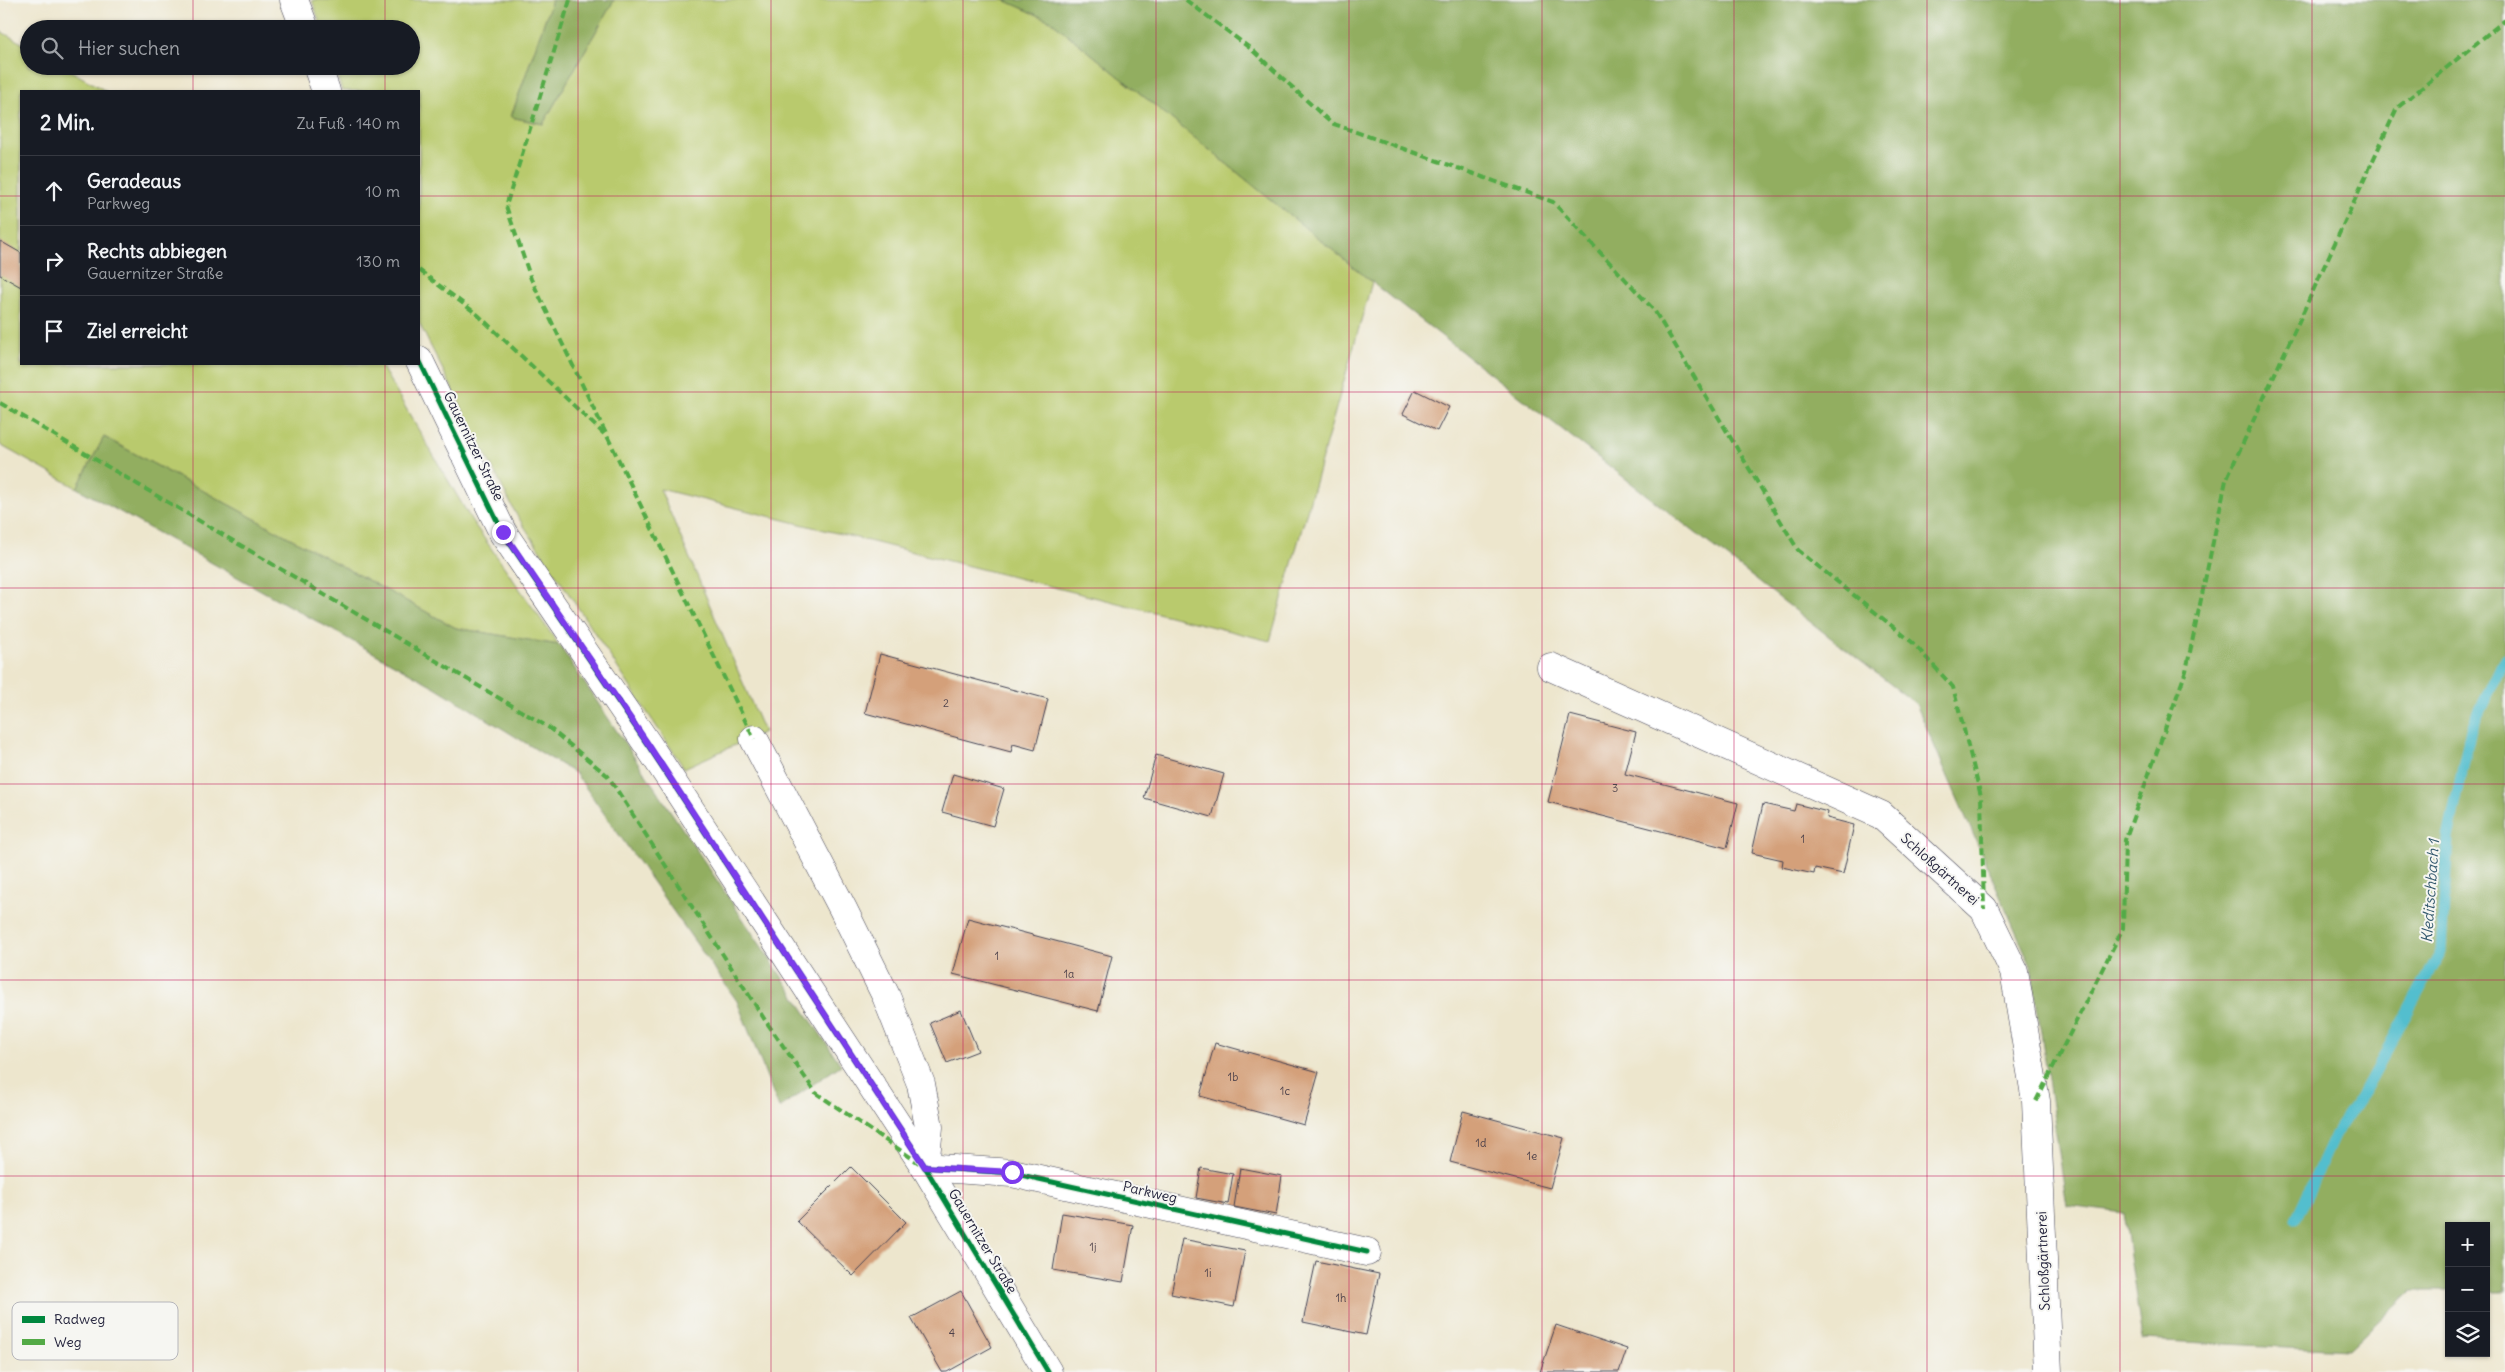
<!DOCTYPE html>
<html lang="de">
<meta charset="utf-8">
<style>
body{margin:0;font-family:Delius,sans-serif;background:#242831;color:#f1f3f6}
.controls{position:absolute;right:15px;bottom:15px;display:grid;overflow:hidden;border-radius:0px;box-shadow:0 1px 4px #0004}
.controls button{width:45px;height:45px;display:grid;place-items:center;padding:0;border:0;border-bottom:1px solid #363941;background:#171b24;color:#f1f3f6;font:25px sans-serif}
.stop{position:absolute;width:15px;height:15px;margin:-11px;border:4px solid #7c3aed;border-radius:50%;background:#fff}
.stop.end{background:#7c3aed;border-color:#fff;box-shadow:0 1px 5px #0008}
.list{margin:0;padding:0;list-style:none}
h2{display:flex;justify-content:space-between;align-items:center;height:65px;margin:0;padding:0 20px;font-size:21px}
h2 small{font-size:16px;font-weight:400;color:#9ea1a6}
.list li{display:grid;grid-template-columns:32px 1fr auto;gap:15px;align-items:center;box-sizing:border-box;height:70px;padding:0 20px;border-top:1px solid #363941}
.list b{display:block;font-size:19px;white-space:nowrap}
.list p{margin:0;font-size:16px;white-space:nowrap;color:#9ea1a6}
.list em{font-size:16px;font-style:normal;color:#9ea1a6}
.icon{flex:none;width:28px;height:28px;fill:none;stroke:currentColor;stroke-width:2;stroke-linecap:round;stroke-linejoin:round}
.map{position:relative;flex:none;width:2505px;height:1372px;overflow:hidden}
.search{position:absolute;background:#171b24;box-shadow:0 1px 4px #0004;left:20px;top:20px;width:400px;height:55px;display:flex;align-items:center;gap:12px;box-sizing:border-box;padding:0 18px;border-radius:28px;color:#9ea1a6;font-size:19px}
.panel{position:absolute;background:#171b24;box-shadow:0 1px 4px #0004;left:20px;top:90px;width:400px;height:275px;border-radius:0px}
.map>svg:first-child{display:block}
</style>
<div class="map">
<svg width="2505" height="1372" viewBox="0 0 2505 1372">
<rect width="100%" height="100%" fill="#f6f6f2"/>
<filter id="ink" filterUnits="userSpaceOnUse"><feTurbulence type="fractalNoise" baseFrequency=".02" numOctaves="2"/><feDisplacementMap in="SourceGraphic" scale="10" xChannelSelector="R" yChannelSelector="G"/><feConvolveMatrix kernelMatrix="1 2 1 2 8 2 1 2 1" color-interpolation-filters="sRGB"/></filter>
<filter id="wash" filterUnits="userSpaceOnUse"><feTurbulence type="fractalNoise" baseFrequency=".0096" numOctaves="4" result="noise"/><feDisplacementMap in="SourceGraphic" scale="20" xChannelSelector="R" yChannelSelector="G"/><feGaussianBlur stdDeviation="1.12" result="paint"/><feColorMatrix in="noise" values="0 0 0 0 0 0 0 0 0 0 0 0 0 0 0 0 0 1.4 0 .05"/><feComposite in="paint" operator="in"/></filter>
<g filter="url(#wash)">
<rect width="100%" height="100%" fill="#ede6cd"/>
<g fill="#b9ca6d" stroke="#6e7654">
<path d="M 312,0 L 552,0 L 511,117 L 543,124 L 614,0 L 1004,0 L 1051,21 L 1372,282 L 1270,641 L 660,489 L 764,732 L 684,768 L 516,514 L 419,323 L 419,91 L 342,91 L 334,66 L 411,66 L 411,29 L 322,29 Z"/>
<path d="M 0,31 L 29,47 L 29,66 L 62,66 L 106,91 L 21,91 L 21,364 L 380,364 L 472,521 L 559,645 L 456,628 L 104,437 L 77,488 L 0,445 Z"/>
</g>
<g fill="#92ae60" stroke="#5a684e">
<path d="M 552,0 L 614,0 L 543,124 L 511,117 Z"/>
<path d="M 1004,0 L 2505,0 L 2505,1291 L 2486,1291 L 2486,1226 L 2449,1226 L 2449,1290 L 2412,1290 L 2349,1350 L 2142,1340 L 2124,1213 L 2067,1206 L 2031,966 L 1916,704 L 1372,282 L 1051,21 Z"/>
<path d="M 104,437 L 456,628 L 559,645 L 841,1065 L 779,1108 L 737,1001 L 576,774 L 435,687 L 77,488 Z"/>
</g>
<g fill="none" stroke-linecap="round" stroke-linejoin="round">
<path stroke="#52bece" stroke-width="11" d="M 2296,1219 L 2335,1134 L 2365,1090 L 2441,951 L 2448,838 L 2471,729 L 2505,658"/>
</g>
<g id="blocks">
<g fill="#d4a07a">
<path d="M 0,241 L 21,253 L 21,287 L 0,275 Z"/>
<path d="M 1415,390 L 1449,407 L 1437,431 L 1403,414 Z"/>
<path d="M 880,654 L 1048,699 L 1035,750 L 1013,744 L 1011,752 L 865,713 Z"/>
<path d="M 1570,715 L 1636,732 L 1625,774 L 1738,803 L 1727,848 L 1548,802 Z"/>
<path d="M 1156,755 L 1224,774 L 1212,817 L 1144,798 Z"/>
<path d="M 953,774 L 1004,789 L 993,826 L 942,812 Z"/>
<path d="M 1763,804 L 1794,811 L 1796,804 L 1828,812 L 1827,818 L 1854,825 L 1843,874 L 1815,868 L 1814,874 L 1782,867 L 1783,860 L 1752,853 Z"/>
<path d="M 968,918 L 1112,956 L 1098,1011 L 953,974 Z"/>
<path d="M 961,1010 L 978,1051 L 947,1063 L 930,1023 Z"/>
<path d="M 1215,1043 L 1319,1072 L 1304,1125 L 1200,1096 Z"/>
<path d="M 1463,1111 L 1564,1138 L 1550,1188 L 1450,1162 Z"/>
<path d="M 851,1167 L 906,1222 L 853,1276 L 797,1221 Z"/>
<path d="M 1201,1168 L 1233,1174 L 1228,1204 L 1196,1198 Z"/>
<path d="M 1240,1168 L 1282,1176 L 1276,1215 L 1234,1207 Z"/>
<path d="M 1062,1213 L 1133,1225 L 1123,1282 L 1053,1270 Z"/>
<path d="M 1182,1239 L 1245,1251 L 1234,1307 L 1171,1294 Z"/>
<path d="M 1316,1261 L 1379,1274 L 1366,1335 L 1303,1322 Z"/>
<path d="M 961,1291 L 992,1347 L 947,1372 L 942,1372 L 911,1318 Z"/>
<path d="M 1556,1325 L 1627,1349 L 1619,1372 L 1540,1372 Z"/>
</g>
</g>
</g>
<g filter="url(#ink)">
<use href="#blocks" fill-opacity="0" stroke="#403f51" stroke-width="1"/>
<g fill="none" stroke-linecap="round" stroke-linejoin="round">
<defs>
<g id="minor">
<path d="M 294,0 L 305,29"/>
<path d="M 317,66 L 326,91"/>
<path d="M 419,360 L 503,533 L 648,745 L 925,1167 L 1048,1372"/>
<path d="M 1551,667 L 1881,815 L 1984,909 L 2014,971 L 2036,1101 L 2048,1372"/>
<path d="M 754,739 L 843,909 L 886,996 L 921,1084 L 929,1127 L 925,1167"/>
<path d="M 925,1167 L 1012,1173 L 1367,1252"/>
</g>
</defs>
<use href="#minor" stroke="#403f51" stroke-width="29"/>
<use href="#minor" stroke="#fff" stroke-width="28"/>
<g stroke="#53aa46" stroke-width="4" stroke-dasharray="8 4" stroke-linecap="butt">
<path d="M 570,0 L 506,206 L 531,279 L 754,739"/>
<path d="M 1186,0 L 1251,49 L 1331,123 L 1553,202 L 1654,310 L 1798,550 L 1912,642 L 1953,687 L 1981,796 L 1984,909"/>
<path d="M 419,270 L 478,315 L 604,434"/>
<path d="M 0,403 L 548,727 L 608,776 L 765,1020 L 816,1093 L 919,1163"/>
<path d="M 2036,1101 L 2123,928 L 2125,840 L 2186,671 L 2226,480 L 2397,108 L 2505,20"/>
</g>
<defs>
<g id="cycleway">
<path d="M 419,360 L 503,533 L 648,745 L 925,1167 L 1048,1372"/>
<path d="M 925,1167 L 1012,1173 L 1367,1252"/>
</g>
</defs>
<use href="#cycleway" stroke="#f6f6f2" stroke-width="8"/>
<use href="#cycleway" stroke="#00873e" stroke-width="5"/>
</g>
</g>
<g fill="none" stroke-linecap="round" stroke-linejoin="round" filter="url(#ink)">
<path stroke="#7c3aed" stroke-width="6" d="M 503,532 L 648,744 L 925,1167 L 1012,1172"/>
</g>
<path fill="none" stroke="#c2185b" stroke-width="1" stroke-opacity="0.55" d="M 193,0 L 193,29M 385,0 L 385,29M 578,0 L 578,1372M 771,0 L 771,1372M 963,0 L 963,1372M 1156,0 L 1156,1372M 1349,0 L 1349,1372M 1542,0 L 1542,1372M 1734,0 L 1734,1372M 1927,0 L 1927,1372M 2120,0 L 2120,1372M 2312,0 L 2312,1372M 193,66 L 193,91M 385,66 L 385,91M 0,196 L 21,196M 419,196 L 2505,196M 193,364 L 193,1372M 385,364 L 385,1372M 0,392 L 2505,392M 0,588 L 2505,588M 0,784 L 2505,784M 0,980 L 2505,980M 0,1176 L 2505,1176"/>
<g text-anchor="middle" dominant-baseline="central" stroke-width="4" stroke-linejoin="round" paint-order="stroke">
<g font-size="11" fill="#4e424b">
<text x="946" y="703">2</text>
<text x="1615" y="788">3</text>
<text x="1803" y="839">1</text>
<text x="997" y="956">1</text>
<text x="1069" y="974">1a</text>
<text x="1233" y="1077">1b</text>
<text x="1285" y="1091">1c</text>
<text x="1481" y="1143">1d</text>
<text x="1532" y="1156">1e</text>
<text x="1093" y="1247">1j</text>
<text x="1208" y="1273">1i</text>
<text x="1341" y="1298">1h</text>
<text x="952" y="1333">4</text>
</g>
<g font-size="14" fill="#22223b" stroke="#f6f6f2">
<text transform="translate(474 446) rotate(64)">Gauernitzer Straße</text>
<text transform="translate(1940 869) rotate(42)">Schloßgärtnerei</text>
<text transform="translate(1150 1192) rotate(13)">Parkweg</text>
<text transform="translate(983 1241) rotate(59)">Gauernitzer Straße</text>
<text transform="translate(2043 1261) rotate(-92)">Schloßgärtnerei</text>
</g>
<g font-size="15" font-style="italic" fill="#33596e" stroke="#f6f6f2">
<text transform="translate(2430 891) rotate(-86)">Kleditschbach 1</text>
</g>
</g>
<rect x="12" y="1302" width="166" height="58" rx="8" fill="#f6f6f2" stroke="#b6b6bb" stroke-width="1"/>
<rect x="22" y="1316" width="23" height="7" fill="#00873e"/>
<rect x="22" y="1339" width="23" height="6" fill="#53aa46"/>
<g font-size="14" fill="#22223b">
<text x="54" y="1324">Radweg</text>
<text x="54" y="1347">Weg</text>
</g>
</svg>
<div class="controls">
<button>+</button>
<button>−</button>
<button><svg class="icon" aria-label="layers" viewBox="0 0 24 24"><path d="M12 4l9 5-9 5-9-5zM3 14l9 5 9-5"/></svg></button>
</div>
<div class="stop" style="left:1012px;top:1172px"></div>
<div class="stop end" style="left:503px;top:532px"></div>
<div class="search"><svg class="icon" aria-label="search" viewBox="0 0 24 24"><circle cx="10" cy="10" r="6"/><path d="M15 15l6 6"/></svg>Hier suchen</div>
<section class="panel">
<h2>2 Min.<small>Zu Fuß · 140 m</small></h2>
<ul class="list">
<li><svg class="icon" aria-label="ahead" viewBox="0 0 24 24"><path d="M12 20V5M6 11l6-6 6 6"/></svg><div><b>Geradeaus</b><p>Parkweg</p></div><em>10 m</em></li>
<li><svg class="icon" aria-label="right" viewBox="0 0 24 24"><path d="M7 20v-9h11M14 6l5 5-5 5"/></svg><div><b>Rechts abbiegen</b><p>Gauernitzer Straße</p></div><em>130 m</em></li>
<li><svg class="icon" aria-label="arrive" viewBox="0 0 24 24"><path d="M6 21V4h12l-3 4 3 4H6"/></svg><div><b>Ziel erreicht</b></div></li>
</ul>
</section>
</div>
